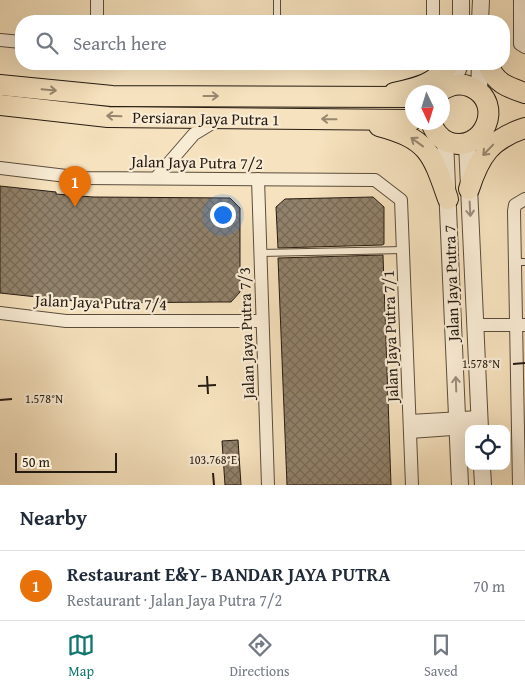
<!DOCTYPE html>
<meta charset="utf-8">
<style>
body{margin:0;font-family:"Gentium Book Plus",serif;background:#f6f6f7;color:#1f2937}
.controls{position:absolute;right:15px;bottom:15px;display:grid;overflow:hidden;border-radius:10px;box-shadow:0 5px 20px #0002}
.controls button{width:45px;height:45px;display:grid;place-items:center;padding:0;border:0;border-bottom:1px solid #e0e1e3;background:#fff;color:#1f2937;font:25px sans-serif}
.compass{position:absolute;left:405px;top:85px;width:45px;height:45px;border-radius:50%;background:#fff;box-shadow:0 5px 20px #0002;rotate:176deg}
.scale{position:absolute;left:15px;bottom:12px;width:102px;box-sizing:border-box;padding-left:5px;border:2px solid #261b11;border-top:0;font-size:14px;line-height:18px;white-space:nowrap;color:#261b11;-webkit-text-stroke:4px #f9ecd5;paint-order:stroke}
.you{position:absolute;left:222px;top:214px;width:18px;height:18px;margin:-12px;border:4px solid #fff;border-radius:50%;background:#1a73e8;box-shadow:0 0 0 8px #1a73e833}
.badge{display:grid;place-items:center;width:32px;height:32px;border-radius:50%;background:#0f766e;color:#fff;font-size:16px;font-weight:700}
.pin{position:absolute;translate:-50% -41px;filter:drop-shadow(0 1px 2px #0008)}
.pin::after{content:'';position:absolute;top:26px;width:18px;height:15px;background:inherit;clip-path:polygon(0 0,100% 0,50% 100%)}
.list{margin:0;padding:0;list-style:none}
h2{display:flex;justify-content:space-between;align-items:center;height:65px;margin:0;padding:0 20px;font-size:21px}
h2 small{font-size:16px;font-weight:400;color:#747a83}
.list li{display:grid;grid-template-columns:32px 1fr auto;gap:15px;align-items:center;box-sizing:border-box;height:70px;padding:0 20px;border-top:1px solid #e0e1e3}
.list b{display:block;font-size:19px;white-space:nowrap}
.list p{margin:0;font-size:16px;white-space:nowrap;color:#747a83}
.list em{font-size:16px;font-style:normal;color:#747a83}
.icon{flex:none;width:28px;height:28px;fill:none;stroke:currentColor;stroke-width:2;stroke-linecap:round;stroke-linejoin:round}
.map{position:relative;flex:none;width:525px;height:485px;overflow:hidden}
.search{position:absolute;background:#fff;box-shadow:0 5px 20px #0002;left:15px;right:15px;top:15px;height:55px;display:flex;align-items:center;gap:12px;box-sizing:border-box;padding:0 18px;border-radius:20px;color:#747a83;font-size:19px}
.sheet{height:135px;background:#fff}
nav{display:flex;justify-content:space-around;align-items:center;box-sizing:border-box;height:70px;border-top:1px solid #e0e1e3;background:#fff;font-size:14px;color:#747a83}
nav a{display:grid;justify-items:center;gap:2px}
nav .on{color:#0f766e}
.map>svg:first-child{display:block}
</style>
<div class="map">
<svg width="525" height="485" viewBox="0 0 525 485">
<defs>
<pattern id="building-cross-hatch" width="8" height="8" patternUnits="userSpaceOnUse" patternTransform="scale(1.25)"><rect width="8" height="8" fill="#92826b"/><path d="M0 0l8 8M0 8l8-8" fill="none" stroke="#776a57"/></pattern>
</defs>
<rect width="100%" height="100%" fill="#f6e2be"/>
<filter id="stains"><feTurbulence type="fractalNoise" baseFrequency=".004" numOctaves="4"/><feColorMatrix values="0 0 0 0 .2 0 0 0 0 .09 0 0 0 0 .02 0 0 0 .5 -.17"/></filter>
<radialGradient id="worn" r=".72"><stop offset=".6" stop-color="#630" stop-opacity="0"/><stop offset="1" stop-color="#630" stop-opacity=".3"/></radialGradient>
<g fill="url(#building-cross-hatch)" stroke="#261b11">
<path d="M 0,186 L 56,192 L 56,194 L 93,197 L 230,198 L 240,208 L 240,292 L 231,302 L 216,302 L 93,303 L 0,293 Z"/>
<path d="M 373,197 L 384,207 L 384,244 L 382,245 L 278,248 L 276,207 L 285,199 Z"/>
<path d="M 383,255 L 391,485 L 287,485 L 278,258 Z"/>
<path d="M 238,440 L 241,485 L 225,485 L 222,441 Z"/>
</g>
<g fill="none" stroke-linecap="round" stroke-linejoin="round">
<defs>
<g id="service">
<path d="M 277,0 L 277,21"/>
<path d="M 260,253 L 403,250"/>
<path d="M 514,262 L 525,262"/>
</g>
<g id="minor">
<path d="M 97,0 L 97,21"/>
<path d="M 520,0 L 520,44 L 525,47"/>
<path d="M 433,21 L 433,0"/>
<path d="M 0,40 L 21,42"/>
<path d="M 0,168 L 83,178 L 375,180 L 401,200 L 412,485"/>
<path d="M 156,178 L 194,134 L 217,120"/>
<path d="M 258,179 L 268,485"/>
<path d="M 0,313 L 66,321 L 262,321"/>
<path d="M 476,325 L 525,325"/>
<path d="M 410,421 L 479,417"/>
<path d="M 410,432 L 480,427"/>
<path d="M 519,485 L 514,211 L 515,205 L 525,199"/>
</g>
<g id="tertiary">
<path d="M 461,21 L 461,0"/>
<path d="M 480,21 L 481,0"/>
<path d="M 452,85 L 460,64"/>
<path d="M 479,92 L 480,64"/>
<path d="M 445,140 L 460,485"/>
<path d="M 467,143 L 480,429"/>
<path d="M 482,466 L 483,485"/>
</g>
<g id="primary">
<path d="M 488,64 C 495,83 507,87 525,93"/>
<path d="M 0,85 L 112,96 L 412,97"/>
<path d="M 394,93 C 416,88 436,84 449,64"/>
<path d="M 0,105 L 108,117 L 412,120"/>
<path d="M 431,122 C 434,131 439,138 448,142 C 483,155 506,103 471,87 C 460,82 449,85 439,92"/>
<path d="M 379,126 C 428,139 432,153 448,199"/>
<path d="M 469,189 C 480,155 491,139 525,128"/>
</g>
</defs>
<use href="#service" stroke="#5a4d3c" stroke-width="8"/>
<use href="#minor" stroke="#5a4d3c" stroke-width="14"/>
<use href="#tertiary" stroke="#5a4d3c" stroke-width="18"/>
<use href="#primary" stroke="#261b11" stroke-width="22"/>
<use href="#service" stroke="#f9ecd5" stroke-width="6"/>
<use href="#minor" stroke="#f9ecd5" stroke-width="12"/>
<use href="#tertiary" stroke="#f9ecd5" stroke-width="16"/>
<use href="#primary" stroke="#f6e2be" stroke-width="20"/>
</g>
<defs><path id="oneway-shaft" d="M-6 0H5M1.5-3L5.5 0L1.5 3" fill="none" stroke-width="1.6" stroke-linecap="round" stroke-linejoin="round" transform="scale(1.25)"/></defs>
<g stroke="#988870">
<use href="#oneway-shaft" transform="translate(49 90) rotate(5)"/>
<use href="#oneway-shaft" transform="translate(211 96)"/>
<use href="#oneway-shaft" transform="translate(114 116) rotate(-178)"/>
<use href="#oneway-shaft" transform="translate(329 119) rotate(-179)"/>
<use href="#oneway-shaft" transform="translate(417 142) rotate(-144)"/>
<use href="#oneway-shaft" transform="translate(488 150) rotate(134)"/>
</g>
<g stroke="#9a8e7d">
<use href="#oneway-shaft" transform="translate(470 209) rotate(87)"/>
<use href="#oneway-shaft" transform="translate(456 384) rotate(-92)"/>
</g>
<path fill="none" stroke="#261b11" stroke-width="2" d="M 513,364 L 525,363M 207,376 L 208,394M 198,386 L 216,385M 0,400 L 12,399M 213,473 L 214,485"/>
<g text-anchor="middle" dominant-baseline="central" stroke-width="4.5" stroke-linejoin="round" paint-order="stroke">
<g font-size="16" fill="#261b11" stroke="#f9ecd5">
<text transform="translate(206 118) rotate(1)">Persiaran Jaya Putra 1</text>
<text transform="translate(197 162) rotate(1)">Jalan Jaya Putra 7/2</text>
<text transform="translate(451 283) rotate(-92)">Jalan Jaya Putra 7</text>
<text transform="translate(101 302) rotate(2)">Jalan Jaya Putra 7/4</text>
<text transform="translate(246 333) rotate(-92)">Jalan Jaya Putra 7/3</text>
<text transform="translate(390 336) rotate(-92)">Jalan Jaya Putra 7/1</text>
</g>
</g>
<g font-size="12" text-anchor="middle" fill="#261b11" stroke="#f9ecd5" stroke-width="4.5" stroke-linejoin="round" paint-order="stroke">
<text x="481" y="368">1.578°N</text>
<text x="44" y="403">1.578°N</text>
<text x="213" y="464">103.768°E</text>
</g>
<rect width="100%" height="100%" filter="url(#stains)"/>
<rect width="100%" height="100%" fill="url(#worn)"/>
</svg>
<div class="controls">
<button><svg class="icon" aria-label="locate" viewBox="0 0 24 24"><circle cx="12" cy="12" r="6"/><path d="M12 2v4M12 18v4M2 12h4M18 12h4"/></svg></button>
</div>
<svg class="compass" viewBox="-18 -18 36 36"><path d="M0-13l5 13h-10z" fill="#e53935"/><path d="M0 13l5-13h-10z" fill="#747a83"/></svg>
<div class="scale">50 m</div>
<div class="you"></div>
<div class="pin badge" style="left:75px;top:207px;background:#e8710a">1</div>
<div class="search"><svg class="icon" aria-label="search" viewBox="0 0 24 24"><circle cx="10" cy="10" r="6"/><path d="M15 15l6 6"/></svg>Search here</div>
</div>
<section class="sheet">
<h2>Nearby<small></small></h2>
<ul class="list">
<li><span class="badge" style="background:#e8710a">1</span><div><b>Restaurant E&amp;Y- BANDAR JAYA PUTRA</b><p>Restaurant · Jalan Jaya Putra 7/2</p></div><em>70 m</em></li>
</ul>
</section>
<nav>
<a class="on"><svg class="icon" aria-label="map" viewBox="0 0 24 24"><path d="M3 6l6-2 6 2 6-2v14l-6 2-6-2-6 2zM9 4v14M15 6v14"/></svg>Map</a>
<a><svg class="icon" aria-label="directions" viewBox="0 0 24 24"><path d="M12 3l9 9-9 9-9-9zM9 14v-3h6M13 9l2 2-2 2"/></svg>Directions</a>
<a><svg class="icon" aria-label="saved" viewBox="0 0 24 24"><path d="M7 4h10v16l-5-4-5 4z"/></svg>Saved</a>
</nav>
